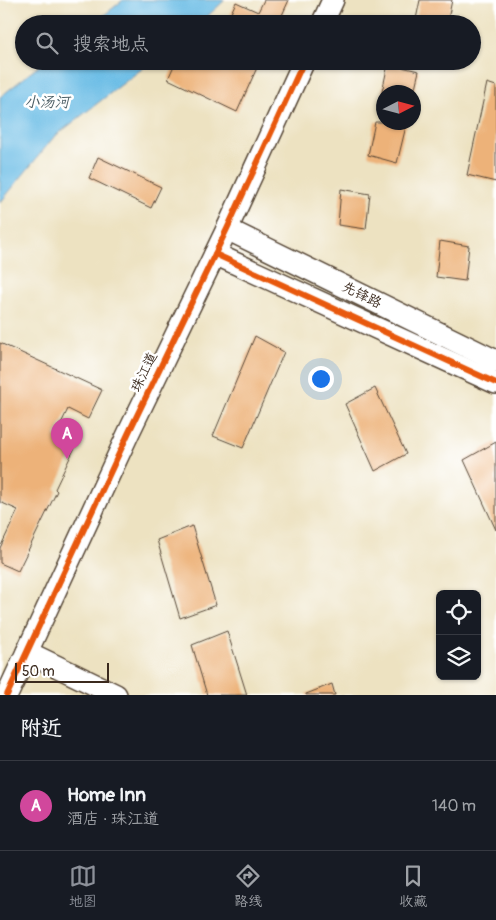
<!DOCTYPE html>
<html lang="zh">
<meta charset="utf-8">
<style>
body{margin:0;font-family:Pangolin,"LXGW WenKai TC",sans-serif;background:#20242c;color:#f1f3f6}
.controls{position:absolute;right:15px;bottom:15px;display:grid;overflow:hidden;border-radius:8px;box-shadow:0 1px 4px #0004}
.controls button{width:45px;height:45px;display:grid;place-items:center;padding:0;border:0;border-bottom:1px solid #363941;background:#171b24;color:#f1f3f6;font:25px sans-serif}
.compass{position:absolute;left:376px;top:85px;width:45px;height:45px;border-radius:50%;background:#171b24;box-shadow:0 1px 4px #0004;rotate:84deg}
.scale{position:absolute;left:15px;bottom:12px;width:94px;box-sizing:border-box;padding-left:5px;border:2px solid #3b2a1e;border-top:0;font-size:14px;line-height:18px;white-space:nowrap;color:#3b2a1e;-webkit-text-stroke:4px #fff;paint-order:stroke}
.you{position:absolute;left:320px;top:378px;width:18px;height:18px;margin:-12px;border:4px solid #fff;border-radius:50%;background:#1a73e8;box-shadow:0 0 0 8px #1a73e833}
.badge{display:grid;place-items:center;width:32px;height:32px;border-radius:50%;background:#8c9099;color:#fff;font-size:16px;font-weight:700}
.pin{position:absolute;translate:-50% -41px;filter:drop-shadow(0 1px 2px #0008)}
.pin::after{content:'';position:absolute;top:26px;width:18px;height:15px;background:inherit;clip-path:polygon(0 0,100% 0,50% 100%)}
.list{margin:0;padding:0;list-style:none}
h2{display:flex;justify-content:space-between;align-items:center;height:65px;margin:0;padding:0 20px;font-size:21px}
h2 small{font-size:16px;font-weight:400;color:#9ea1a6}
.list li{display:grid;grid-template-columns:32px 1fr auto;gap:15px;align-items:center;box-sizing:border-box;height:90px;padding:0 20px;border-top:1px solid #363941}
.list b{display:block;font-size:19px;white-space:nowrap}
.list p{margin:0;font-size:16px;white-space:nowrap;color:#9ea1a6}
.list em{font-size:16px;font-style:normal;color:#9ea1a6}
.icon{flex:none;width:28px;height:28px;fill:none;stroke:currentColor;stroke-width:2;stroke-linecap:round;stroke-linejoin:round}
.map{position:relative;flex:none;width:496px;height:695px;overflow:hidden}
.search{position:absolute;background:#171b24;box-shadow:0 1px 4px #0004;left:15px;right:15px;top:15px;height:55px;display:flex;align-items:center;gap:12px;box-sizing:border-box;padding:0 18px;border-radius:28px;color:#9ea1a6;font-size:19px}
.sheet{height:155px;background:#171b24}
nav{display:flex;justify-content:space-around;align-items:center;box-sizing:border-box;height:70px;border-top:1px solid #363941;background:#171b24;font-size:14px;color:#9ea1a6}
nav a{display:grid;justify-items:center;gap:2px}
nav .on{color:#8c9099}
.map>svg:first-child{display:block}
</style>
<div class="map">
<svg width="496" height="695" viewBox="0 0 496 695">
<rect width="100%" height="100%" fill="#fff"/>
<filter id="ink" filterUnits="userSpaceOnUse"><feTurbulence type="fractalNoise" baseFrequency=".02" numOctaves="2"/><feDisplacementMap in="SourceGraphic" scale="10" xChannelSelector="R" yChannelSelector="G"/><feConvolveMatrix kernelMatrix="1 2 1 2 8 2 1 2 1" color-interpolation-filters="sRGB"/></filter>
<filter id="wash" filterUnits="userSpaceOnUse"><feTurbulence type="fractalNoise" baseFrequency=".0096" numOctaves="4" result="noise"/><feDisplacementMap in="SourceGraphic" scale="20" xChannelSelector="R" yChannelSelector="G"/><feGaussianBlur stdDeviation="1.12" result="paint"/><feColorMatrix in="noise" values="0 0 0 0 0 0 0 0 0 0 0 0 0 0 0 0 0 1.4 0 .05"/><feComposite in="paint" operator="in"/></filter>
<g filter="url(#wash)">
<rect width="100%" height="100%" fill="#ede2c1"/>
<g fill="#69bce5" stroke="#527382">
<path d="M 123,0 L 225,0 L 199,24 L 93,24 Z"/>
<path d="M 45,61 L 152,61 L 54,137 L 0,203 L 0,97 Z"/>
</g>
<g id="blocks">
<g fill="#edb279">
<path d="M 264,0 L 289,0 L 278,24 L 226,24 L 236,2 L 258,12 Z"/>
<path d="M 420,0 L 452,0 L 447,24 L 415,24 Z"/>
<path d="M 176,61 L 191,61 L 205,68 L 208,61 L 260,61 L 237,112 L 168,79 Z"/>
<path d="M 388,64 L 419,71 L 414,92 L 382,92 Z"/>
<path d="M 487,83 L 496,86 L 496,182 L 467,175 Z"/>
<path d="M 375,122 L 407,122 L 397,163 L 368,155 Z"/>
<path d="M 98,157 L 161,187 L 151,208 L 89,178 Z"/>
<path d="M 341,189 L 370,194 L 366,229 L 338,225 Z"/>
<path d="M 440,241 L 469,246 L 465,281 L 436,277 Z"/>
<path d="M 255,336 L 284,352 L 243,448 L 213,436 Z"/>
<path d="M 0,343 L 102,390 L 88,419 L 68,409 L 55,436 L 76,445 L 55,489 L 57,491 L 18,571 L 0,563 L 0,548 L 18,510 L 0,502 Z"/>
<path d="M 375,388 L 406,454 L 375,471 L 345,404 Z"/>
<path d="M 496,442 L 496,530 L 464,460 Z"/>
<path d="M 192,526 L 216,605 L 180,618 L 157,540 Z"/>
<path d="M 227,631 L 247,695 L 207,695 L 192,645 Z"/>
<path d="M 332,684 L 335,695 L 306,695 L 306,694 Z"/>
</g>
</g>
</g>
<g filter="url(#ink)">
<use href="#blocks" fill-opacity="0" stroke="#564636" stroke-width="1"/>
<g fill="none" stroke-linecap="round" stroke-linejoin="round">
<defs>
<g id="secondary">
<path d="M 322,24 L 333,0"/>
<path d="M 227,229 L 496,361"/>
<path d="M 215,254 L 496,383"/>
<path d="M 27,652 L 116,695"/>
<path d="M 7,695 L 129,432 L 227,229 L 304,61"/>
</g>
</defs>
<use href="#secondary" stroke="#564636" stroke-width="24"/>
<use href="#secondary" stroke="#fff" stroke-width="21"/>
<defs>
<g id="cycleway">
<path d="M 215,254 L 496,383"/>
<path d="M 7,695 L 129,432 L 227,229 L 304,61"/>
</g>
</defs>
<use href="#cycleway" stroke="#fff" stroke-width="9"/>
<use href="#cycleway" stroke="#e8590c" stroke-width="6"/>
</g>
</g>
<g text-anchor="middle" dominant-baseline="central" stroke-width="5" stroke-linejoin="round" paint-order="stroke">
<g font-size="14" fill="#3b2a1e" stroke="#fff">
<text transform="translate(362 295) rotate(26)">先锋路</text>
<text transform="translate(144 372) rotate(-64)">珠江道</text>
</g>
<g font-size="15" font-style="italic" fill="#4b5d64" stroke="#fff">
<text x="47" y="102">小汤河</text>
</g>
</g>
</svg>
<div class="controls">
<button><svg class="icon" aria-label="locate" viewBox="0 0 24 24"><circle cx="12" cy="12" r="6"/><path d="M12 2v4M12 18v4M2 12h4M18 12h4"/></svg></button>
<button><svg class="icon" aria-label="layers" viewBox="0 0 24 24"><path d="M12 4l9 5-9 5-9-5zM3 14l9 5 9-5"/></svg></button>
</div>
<svg class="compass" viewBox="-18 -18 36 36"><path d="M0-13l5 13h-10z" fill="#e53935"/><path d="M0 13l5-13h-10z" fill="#9ea1a6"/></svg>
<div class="scale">50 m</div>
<div class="you"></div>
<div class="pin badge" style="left:67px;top:459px;background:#d1479c">A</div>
<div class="search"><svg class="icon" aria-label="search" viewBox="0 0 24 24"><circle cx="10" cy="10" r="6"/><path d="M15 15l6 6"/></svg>搜索地点</div>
</div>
<section class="sheet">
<h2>附近<small></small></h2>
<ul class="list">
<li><span class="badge" style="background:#d1479c">A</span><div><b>Home Inn</b><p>酒店 · 珠江道</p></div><em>140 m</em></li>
</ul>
</section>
<nav>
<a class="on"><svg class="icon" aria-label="map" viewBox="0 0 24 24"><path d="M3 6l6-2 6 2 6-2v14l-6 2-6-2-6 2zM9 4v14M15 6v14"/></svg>地图</a>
<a><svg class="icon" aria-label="directions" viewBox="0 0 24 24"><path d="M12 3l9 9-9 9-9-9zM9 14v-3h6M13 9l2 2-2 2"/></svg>路线</a>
<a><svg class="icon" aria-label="saved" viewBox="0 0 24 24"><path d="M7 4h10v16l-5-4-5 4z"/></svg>收藏</a>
</nav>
